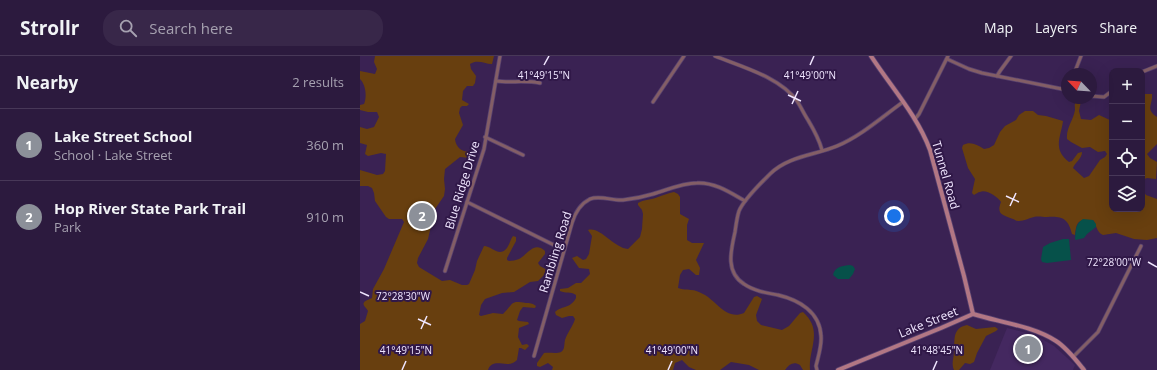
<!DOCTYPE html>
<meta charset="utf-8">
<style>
body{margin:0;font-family:"Open Sans",sans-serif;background:#382749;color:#f1f3f6}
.controls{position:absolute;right:12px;top:12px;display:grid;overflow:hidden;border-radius:8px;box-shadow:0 4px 16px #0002}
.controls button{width:36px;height:36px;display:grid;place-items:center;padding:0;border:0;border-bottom:1px solid #483858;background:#2c1a3e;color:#f1f3f6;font:20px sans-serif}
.compass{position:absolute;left:701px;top:12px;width:36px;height:36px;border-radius:50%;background:#2c1a3e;box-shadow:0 4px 16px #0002;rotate:295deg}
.you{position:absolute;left:534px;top:160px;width:14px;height:14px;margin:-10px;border:3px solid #fff;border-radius:50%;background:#1a73e8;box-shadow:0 0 0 6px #1a73e833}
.badge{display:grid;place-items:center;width:26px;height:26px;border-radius:50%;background:#8c9099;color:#fff;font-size:13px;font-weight:700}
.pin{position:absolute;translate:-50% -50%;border:2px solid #fff;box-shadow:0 1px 4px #0006}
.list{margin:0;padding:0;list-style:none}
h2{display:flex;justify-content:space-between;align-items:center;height:52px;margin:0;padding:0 16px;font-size:17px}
h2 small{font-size:13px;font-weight:400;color:#a6a1b0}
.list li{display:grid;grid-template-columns:26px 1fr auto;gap:12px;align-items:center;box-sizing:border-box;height:72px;padding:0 16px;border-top:1px solid #483858}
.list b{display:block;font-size:15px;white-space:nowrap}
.list p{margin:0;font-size:13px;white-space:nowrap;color:#a6a1b0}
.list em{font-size:13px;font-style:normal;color:#a6a1b0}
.icon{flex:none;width:22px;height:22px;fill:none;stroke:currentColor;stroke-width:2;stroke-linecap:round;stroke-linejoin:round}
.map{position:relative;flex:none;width:797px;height:314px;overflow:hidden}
header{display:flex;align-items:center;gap:24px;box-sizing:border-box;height:56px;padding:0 20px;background:#2c1a3e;border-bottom:1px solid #483858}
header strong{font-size:19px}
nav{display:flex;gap:22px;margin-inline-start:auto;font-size:14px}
.search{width:280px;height:36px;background:#382749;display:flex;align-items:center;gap:10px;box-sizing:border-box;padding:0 14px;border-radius:16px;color:#a6a1b0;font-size:15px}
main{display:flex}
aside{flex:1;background:#2c1a3e}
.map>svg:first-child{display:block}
</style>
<header>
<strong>Strollr</strong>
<div class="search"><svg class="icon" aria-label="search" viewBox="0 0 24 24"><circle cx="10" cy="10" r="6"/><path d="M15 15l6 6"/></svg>Search here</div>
<nav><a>Map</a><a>Layers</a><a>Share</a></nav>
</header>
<main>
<aside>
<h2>Nearby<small>2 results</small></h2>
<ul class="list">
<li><span class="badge">1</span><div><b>Lake Street School</b><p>School · Lake Street</p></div><em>360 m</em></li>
<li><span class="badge">2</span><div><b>Hop River State Park Trail</b><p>Park</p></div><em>910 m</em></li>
</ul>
</aside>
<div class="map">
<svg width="797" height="314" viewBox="0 0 797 314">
<rect width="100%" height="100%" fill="#3a2253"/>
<path fill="#442860" d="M 647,272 L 675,279 L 694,290 L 715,309 L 713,314 L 630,314 Z"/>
<g fill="#683f0f">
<path d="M 15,0 L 134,0 L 132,8 C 124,8 118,3 110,8 L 111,13 L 116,20 L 115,27 L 113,30 L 107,30 L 103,35 L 102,44 L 109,48 L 107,50 L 102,50 L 100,52 L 99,57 L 103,69 L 95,83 C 96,92 102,96 111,96 L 112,99 L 110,102 L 100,101 L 85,113 L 84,123 L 85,133 L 84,140 L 75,153 L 68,183 L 58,202 L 57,207 L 59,211 L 82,225 L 90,224 L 102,229 L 107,229 L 109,228 L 115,214 L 117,205 L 124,190 C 131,190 138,200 145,194 C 149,191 150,184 153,180 L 156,181 L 156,185 L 147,202 L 147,204 L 149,205 C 152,205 156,204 159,203 C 168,198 174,185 185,195 L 185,198 L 178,207 L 180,210 L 187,214 L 185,218 L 178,225 L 170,226 L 154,236 L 142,237 L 125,243 L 121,249 L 119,259 L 121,260 L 133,257 L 143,258 C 154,247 150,244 166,247 C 170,247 172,247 176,250 L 175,252 L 163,251 L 160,255 L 157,264 L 159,265 L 168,266 L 169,268 L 159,272 L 158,281 L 162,289 L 167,288 L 169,290 L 165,294 L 161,292 L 159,292 L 157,304 C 148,314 133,300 128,314 L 0,314 L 0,268 L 5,265 L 8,255 C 7,253 6,252 5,251 C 0,245 9,244 12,242 L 13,233 L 24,213 L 44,166 L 42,163 L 29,163 L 26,161 L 15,145 L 14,137 L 12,132 L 8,130 L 0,130 L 0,114 L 17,119 L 23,118 L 25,115 L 26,98 L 21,97 L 8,100 L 5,98 L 7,89 L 0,87 L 0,71 L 7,73 L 14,71 L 19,61 L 17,56 L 8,56 L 0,54 L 0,49 L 4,48 C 7,41 6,29 0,23 L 0,15 L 15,18 L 17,13 L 14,6 Z"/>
<path d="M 782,38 L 792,38 C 793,49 785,53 797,61 L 797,88 L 787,98 L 790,102 L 797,106 L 796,123 L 787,122 L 782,124 Z"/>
<path d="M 719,44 L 721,45 L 719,55 L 721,63 L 731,64 L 739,59 L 752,65 L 752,153 L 782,153 L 782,133 L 786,139 L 797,143 L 797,182 L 787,184 L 774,183 L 756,177 L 743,179 C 736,176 737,169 733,164 C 718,164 717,164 715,179 L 712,178 C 708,162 702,160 687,161 C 682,161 678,160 674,161 C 669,162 664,165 659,165 C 655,165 656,164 653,163 C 643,159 636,159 641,146 C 638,141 626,133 620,136 C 618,136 616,138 614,139 L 612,137 L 615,123 L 608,112 L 602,92 L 603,89 C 611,85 617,89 624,93 L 629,92 L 634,89 L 640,76 L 645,70 L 656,64 L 659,59 L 665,55 L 673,55 L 678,59 L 686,60 L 703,65 C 701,81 692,93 709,106 L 712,105 L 718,97 L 722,96 C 722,103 715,106 713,112 L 724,122 L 729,120 L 740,104 L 745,101 L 747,98 L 745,95 L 738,96 L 730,91 L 722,92 L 711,86 L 707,83 C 706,72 713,65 715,54 C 715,51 714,48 716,45 Z"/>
<path d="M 314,136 L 318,138 L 320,141 L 320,158 L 329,163 L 327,169 L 327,184 L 332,187 L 344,187 L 336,204 L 340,212 L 339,219 L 336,219 L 329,213 L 323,214 L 320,219 L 318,232 C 323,234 326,233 331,234 C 335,234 339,236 343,238 C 356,244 366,265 384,257 L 394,241 L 397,240 L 402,243 L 396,259 L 397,265 L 401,269 L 422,274 L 429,270 L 440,257 L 443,256 C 464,275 448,293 450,314 L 443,314 L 440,309 C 434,305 429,308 425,314 L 399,314 L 389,309 L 371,306 L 360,314 L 336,314 L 329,311 L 322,304 L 315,307 L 313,314 L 192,314 L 193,311 L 188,307 L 180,311 L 177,310 L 177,307 L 184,297 C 189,296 196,298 201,296 C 205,294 204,288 205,284 C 207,277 213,270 215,263 L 213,260 L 209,260 L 202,262 L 196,259 L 195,256 C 203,249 210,253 216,242 L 216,239 C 210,235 206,238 200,235 L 200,233 L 208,232 L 216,227 L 221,227 L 230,218 L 229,213 L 219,212 L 212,202 L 217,200 L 223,204 L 226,203 L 229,198 L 232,180 L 228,174 C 240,170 254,192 268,193 L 280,181 L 282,173 L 283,158 L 282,154 L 278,149 L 278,147 C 285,143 291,144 298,141 C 304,139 308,137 314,136 Z"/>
<path d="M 607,269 L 616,273 L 635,271 L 638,273 L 636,275 L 626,280 L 617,297 L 614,306 L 610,308 L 605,307 L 599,314 L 594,314 C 591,307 594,302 594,295 C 595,284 592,272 607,269 Z"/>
</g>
<g fill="#06514a">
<path d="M 723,163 L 733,164 L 736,168 L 736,171 L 727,178 L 724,182 L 716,184 L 715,183 C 716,174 715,168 723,163 Z"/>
<path d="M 703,183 L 709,183 L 711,204 L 687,207 L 682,206 L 681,203 L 683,191 L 690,187 Z"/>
<path d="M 490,209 L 493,210 L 495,213 L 493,218 L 489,223 L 478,223 L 473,219 C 475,210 483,210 490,209 Z"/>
</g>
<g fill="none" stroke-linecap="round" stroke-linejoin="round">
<defs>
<g id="street">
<path d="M 355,0 C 382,11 420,21 437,45 C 441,51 444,58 448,64 C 454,74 459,83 462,94"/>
<path d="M 587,3 L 609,13 L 622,17 L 707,34"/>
<path d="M 782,16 L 797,10"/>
<path d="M 714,18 L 721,0"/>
<path d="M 637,20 L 640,15 L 651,0"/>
<path d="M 136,25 C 150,27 165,24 180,27"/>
<path d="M 731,40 L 744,41 L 752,35"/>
<path d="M 293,46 L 324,0"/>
<path d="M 555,63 L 559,58 L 588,0"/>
<path d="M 125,81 L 163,99"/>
<path d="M 107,146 L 204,194"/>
<path d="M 85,215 L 124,93 L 140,0"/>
<path d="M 174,300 L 212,167 C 215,157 220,148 230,143 C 240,139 253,145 263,144 C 273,143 283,141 293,138 C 307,134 322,127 337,127 C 355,126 371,137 385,145"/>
<path d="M 713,301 L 738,276 L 781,190"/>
<path d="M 457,314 L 456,310 C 458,301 462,290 461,280 C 460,256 439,244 418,239 C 407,237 394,235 384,228 C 365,216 371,194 375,176 C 376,169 377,161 379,155 C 384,143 401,127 410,118 C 428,100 456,99 477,90 C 501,80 522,61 543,46"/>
</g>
<g id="secondary">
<path d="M 511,0 C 531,31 557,59 570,94 L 604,220 L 613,258"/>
<path d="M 478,314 L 581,272 L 613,258 C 639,266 673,270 696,285 C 707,292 716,304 724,314"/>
</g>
</defs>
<use href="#street" stroke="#57416f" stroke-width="4.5"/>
<use href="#secondary" stroke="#57416f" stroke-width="5.5"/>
<use href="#street" stroke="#835e66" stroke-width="3"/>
<use href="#secondary" stroke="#b27784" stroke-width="4"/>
</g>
<path fill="none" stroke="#f0e6ff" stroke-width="1.5" d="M 184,9 L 189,0M 450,9 L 454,0M 428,39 L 441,45M 432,48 L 438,35M 646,140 L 659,146M 650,150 L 656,137M 788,206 L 797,211M 0,236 L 9,240M 58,263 L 71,269M 61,273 L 67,260M 42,314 L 46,305M 308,314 L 312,305M 573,314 L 577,305"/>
<g text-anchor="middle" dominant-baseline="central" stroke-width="4" stroke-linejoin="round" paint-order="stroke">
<g font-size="12" fill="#f0e6ff" stroke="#301848">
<text transform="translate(586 119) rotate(74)">Tunnel Road</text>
<text transform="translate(102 129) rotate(-73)">Blue Ridge Drive</text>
<text transform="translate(195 196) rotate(-73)">Rambling Road</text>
<text transform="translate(568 266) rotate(-22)">Lake Street</text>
</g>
</g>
<g font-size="10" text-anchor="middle" fill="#f0e6ff" stroke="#301848" stroke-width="4" stroke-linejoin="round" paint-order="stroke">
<text x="184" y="23">41°49'15"N</text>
<text x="450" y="23">41°49'00"N</text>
<text x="754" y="210">72°28'00"W</text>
<text x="43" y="244">72°28'30"W</text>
<text x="46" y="298">41°49'15"N</text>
<text x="312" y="298">41°49'00"N</text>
<text x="577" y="298">41°48'45"N</text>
</g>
</svg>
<div class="controls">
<button>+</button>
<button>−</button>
<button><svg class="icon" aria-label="locate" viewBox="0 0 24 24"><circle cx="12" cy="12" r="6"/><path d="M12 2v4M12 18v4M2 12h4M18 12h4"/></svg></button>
<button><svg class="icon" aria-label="layers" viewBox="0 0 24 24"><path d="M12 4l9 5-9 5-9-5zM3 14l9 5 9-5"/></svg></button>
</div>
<svg class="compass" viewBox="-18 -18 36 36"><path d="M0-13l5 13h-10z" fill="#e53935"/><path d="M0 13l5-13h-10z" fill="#a6a1b0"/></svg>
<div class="you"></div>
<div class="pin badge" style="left:668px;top:293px">1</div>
<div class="pin badge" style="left:62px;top:160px">2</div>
</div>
</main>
